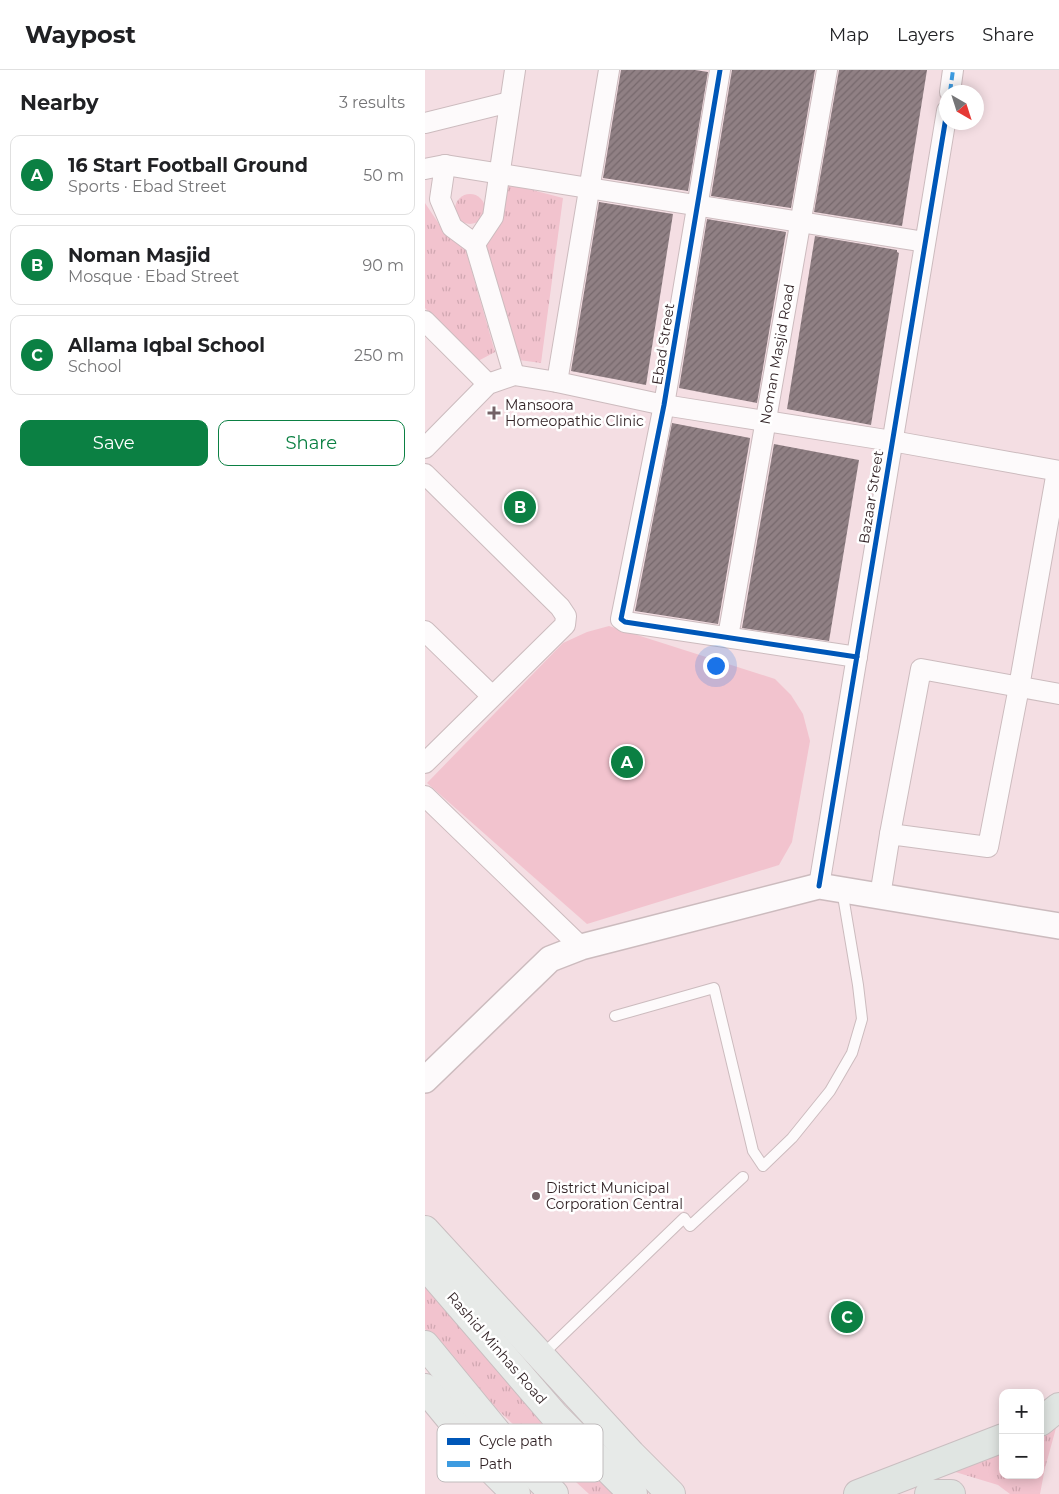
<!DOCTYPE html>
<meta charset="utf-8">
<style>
body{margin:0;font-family:Montserrat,sans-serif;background:#f2f2f2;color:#202124}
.controls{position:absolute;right:15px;bottom:15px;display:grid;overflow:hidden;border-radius:10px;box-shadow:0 2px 12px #0003}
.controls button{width:45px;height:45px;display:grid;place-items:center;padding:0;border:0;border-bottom:1px solid #e0e0e0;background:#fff;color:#202124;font:25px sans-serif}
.compass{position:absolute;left:514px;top:15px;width:45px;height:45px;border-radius:50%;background:#fff;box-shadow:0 2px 12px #0003;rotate:141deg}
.you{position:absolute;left:290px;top:595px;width:18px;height:18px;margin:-12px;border:4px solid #fff;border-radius:50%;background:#1a73e8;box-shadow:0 0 0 8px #1a73e833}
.badge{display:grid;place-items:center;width:32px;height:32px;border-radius:50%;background:#0b8043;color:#fff;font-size:16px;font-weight:700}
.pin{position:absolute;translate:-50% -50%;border:2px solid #fff;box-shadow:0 1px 5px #0006}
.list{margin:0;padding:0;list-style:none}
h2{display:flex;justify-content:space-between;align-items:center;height:65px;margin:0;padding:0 20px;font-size:21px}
h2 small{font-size:16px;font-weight:400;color:#757577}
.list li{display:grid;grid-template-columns:32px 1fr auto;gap:15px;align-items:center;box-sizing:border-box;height:80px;margin:0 10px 10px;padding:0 10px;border:1px solid #e0e0e0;border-radius:10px}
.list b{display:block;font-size:19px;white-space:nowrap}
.list p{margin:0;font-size:16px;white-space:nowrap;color:#757577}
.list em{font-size:16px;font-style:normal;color:#757577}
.actions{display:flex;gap:10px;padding:15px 20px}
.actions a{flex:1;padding:11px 0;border:1px solid #0b8043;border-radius:10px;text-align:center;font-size:18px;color:#0b8043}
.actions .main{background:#0b8043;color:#fff}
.map{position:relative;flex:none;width:634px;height:1424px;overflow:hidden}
header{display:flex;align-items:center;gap:30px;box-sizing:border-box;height:70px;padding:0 25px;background:#fff;border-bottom:1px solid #e0e0e0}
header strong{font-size:24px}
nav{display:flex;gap:28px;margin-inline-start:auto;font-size:18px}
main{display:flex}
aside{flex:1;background:#fff}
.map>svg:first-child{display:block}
</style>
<header>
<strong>Waypost</strong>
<nav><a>Map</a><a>Layers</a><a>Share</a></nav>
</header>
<main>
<aside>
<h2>Nearby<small>3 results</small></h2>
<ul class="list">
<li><span class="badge">A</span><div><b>16 Start Football Ground</b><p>Sports · Ebad Street</p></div><em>50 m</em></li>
<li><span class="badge">B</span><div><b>Noman Masjid</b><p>Mosque · Ebad Street</p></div><em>90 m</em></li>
<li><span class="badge">C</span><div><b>Allama Iqbal School</b><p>School</p></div><em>250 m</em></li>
</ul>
<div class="actions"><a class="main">Save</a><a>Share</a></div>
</aside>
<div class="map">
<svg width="634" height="1424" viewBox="0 0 634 1424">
<defs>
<pattern id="grass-tufts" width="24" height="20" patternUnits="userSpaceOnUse" patternTransform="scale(1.25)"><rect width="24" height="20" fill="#f2c3ce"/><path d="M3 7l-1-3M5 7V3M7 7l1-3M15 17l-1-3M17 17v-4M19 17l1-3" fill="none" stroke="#d0a7b1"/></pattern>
<pattern id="building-hatch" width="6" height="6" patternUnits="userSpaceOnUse" patternTransform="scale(1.25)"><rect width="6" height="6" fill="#908084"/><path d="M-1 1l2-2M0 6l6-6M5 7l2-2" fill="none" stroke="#76686c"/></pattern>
</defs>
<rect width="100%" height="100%" fill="#f4dee3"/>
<g fill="url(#grass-tufts)">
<path d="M 80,113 L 138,128 L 116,293 L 94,290 L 61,174 Z"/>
<circle cx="45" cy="139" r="15"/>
<path d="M 0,133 L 18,160 L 40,177 L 70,282 L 53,291 L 0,238 Z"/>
<path d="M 0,1217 L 161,1393 L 193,1424 L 164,1424 L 51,1320 L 0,1259 Z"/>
<path d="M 631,1358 L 620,1398 L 615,1424 L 585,1424 L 573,1415 L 527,1401 L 578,1380 L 578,1405 L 615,1405 L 615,1365 Z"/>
</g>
<path fill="#f2c3ce" d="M 184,556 L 350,609 L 366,625 L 378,644 L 385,671 L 367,772 L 354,795 L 162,854 L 2,713 L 138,573 L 162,562 Z"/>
<g fill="url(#building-hatch)">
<path d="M 196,0 L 270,0 L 283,2 L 263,121 L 178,108 Z"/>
<path d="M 307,0 L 390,0 L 366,138 L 286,126 Z"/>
<path d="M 414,0 L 502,0 L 477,156 L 389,142 Z"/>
<path d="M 174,132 L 248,144 L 221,315 L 146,301 Z"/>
<path d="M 282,149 L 361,162 L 332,333 L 254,318 Z"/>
<path d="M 390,166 L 472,180 L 472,182 L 474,183 L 446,355 L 362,339 Z"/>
<path d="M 247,353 L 325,368 L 325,369 L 293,554 L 210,541 Z"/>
<path d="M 349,374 L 434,390 L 404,571 L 317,558 Z"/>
</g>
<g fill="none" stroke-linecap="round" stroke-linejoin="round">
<defs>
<g id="service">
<path d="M 190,946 L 289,918 L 328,1081 L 338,1096 L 367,1068 L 405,1021 L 427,983 L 437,949 L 433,915 L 417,820"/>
<path d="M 117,1285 L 259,1148 L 265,1156 L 318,1107"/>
</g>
<g id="minor">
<path d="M 295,0 L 239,335 L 196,549 L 200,552 L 432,587"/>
<path d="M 525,22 L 528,0"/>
<path d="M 0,53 L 85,32"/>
<path d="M 20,95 L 15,129 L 27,157 L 50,174 L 89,305"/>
<path d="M 0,99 L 20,95 L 500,172"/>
<path d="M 50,174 L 68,147 L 90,0"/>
<path d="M 0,251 L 63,314"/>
<path d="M 132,312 L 184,0"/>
<path d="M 0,378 L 63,314 L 89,305 L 132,312 L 239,335 L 467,371 L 634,401"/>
<path d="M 0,404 L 135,537 L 141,546 L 140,555 L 0,693"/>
<path d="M 0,561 L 67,626"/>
<path d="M 303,567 L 402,0"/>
<path d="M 0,726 L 156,877"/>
<path d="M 465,764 L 496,599 L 634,624"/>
<path d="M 394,816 L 522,41"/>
<path d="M 455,826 L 465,764 L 563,777 L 594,617 L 632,401"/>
</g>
<path id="tertiary" d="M 0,1010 L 125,889 L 156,877 L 394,816 L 634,856"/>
<g id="primary">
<path d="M 0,1160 L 206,1384 L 246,1424"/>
<path d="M 0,1195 L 129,1345 L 208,1424"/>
<path d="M 0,1275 L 88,1382 L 129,1424"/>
<path d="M 0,1318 L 69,1402 L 91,1424"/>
</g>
<g id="trunk">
<path d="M 615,1352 L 634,1337"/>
<path d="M 433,1424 L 578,1368"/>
<path d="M 504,1424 L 526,1424"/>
</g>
</defs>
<use href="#service" stroke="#ccbbbe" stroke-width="12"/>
<use href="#minor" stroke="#ccbbbe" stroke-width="22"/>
<use href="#tertiary" stroke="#ccbbbe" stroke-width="28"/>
<use href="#primary" stroke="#c9bec0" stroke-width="30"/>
<use href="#trunk" stroke="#c9bec0" stroke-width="30"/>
<use href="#service" stroke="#fdfafb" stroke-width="10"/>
<use href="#minor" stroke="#fdfafb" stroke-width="20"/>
<use href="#tertiary" stroke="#fdfafb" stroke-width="25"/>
<use href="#primary" stroke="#e7eae8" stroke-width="28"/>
<use href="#trunk" stroke="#e0e5e2" stroke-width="28"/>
<path stroke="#3d9be0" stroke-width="4" stroke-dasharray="8 4" stroke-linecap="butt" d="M 525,22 L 528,0"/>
<defs>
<g id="cycleway">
<path d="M 295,0 L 239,335 L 196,549 L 200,552 L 432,587"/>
<path d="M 394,816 L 522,41"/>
</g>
</defs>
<use href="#cycleway" stroke="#fff" stroke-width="8"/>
<use href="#cycleway" stroke="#0057b8" stroke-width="5"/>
</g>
<g fill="#736266" stroke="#fff" stroke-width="2">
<path d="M66.5 335.5h5v5h5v5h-5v5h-5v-5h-5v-5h5z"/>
<circle cx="111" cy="1126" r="5"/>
</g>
<g text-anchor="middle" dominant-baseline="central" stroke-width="5" stroke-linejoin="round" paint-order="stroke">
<g font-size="14" fill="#2e1f22" stroke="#fff">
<text transform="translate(238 274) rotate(-81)">Ebad Street</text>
<text transform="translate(352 284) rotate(-80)">Noman Masjid Road</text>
<text transform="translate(446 427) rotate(-81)">Bazaar Street</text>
<text transform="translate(72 1278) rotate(49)">Rashid Minhas Road</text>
</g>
<g font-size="14" fill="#2e1f22" stroke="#fff" text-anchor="start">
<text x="80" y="335">Mansoora<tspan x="80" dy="16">Homeopathic Clinic</tspan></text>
<text x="121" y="1118">District Municipal<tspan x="121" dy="16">Corporation Central</tspan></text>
</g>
</g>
<rect x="12" y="1354" width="166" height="58" rx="8" fill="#fff" stroke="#c0bcbd" stroke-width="1"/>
<rect x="22" y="1368" width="23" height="7" fill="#0057b8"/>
<rect x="22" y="1391" width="23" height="6" fill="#3d9be0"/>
<g font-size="14" fill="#2e1f22">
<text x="54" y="1376">Cycle path</text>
<text x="54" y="1399">Path</text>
</g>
</svg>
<div class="controls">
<button>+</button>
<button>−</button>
</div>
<svg class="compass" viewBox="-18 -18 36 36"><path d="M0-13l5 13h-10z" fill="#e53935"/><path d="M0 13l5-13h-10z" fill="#757577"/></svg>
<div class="you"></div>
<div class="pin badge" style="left:202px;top:692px">A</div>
<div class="pin badge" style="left:95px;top:437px">B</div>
<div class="pin badge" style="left:422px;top:1247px">C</div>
</div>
</main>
